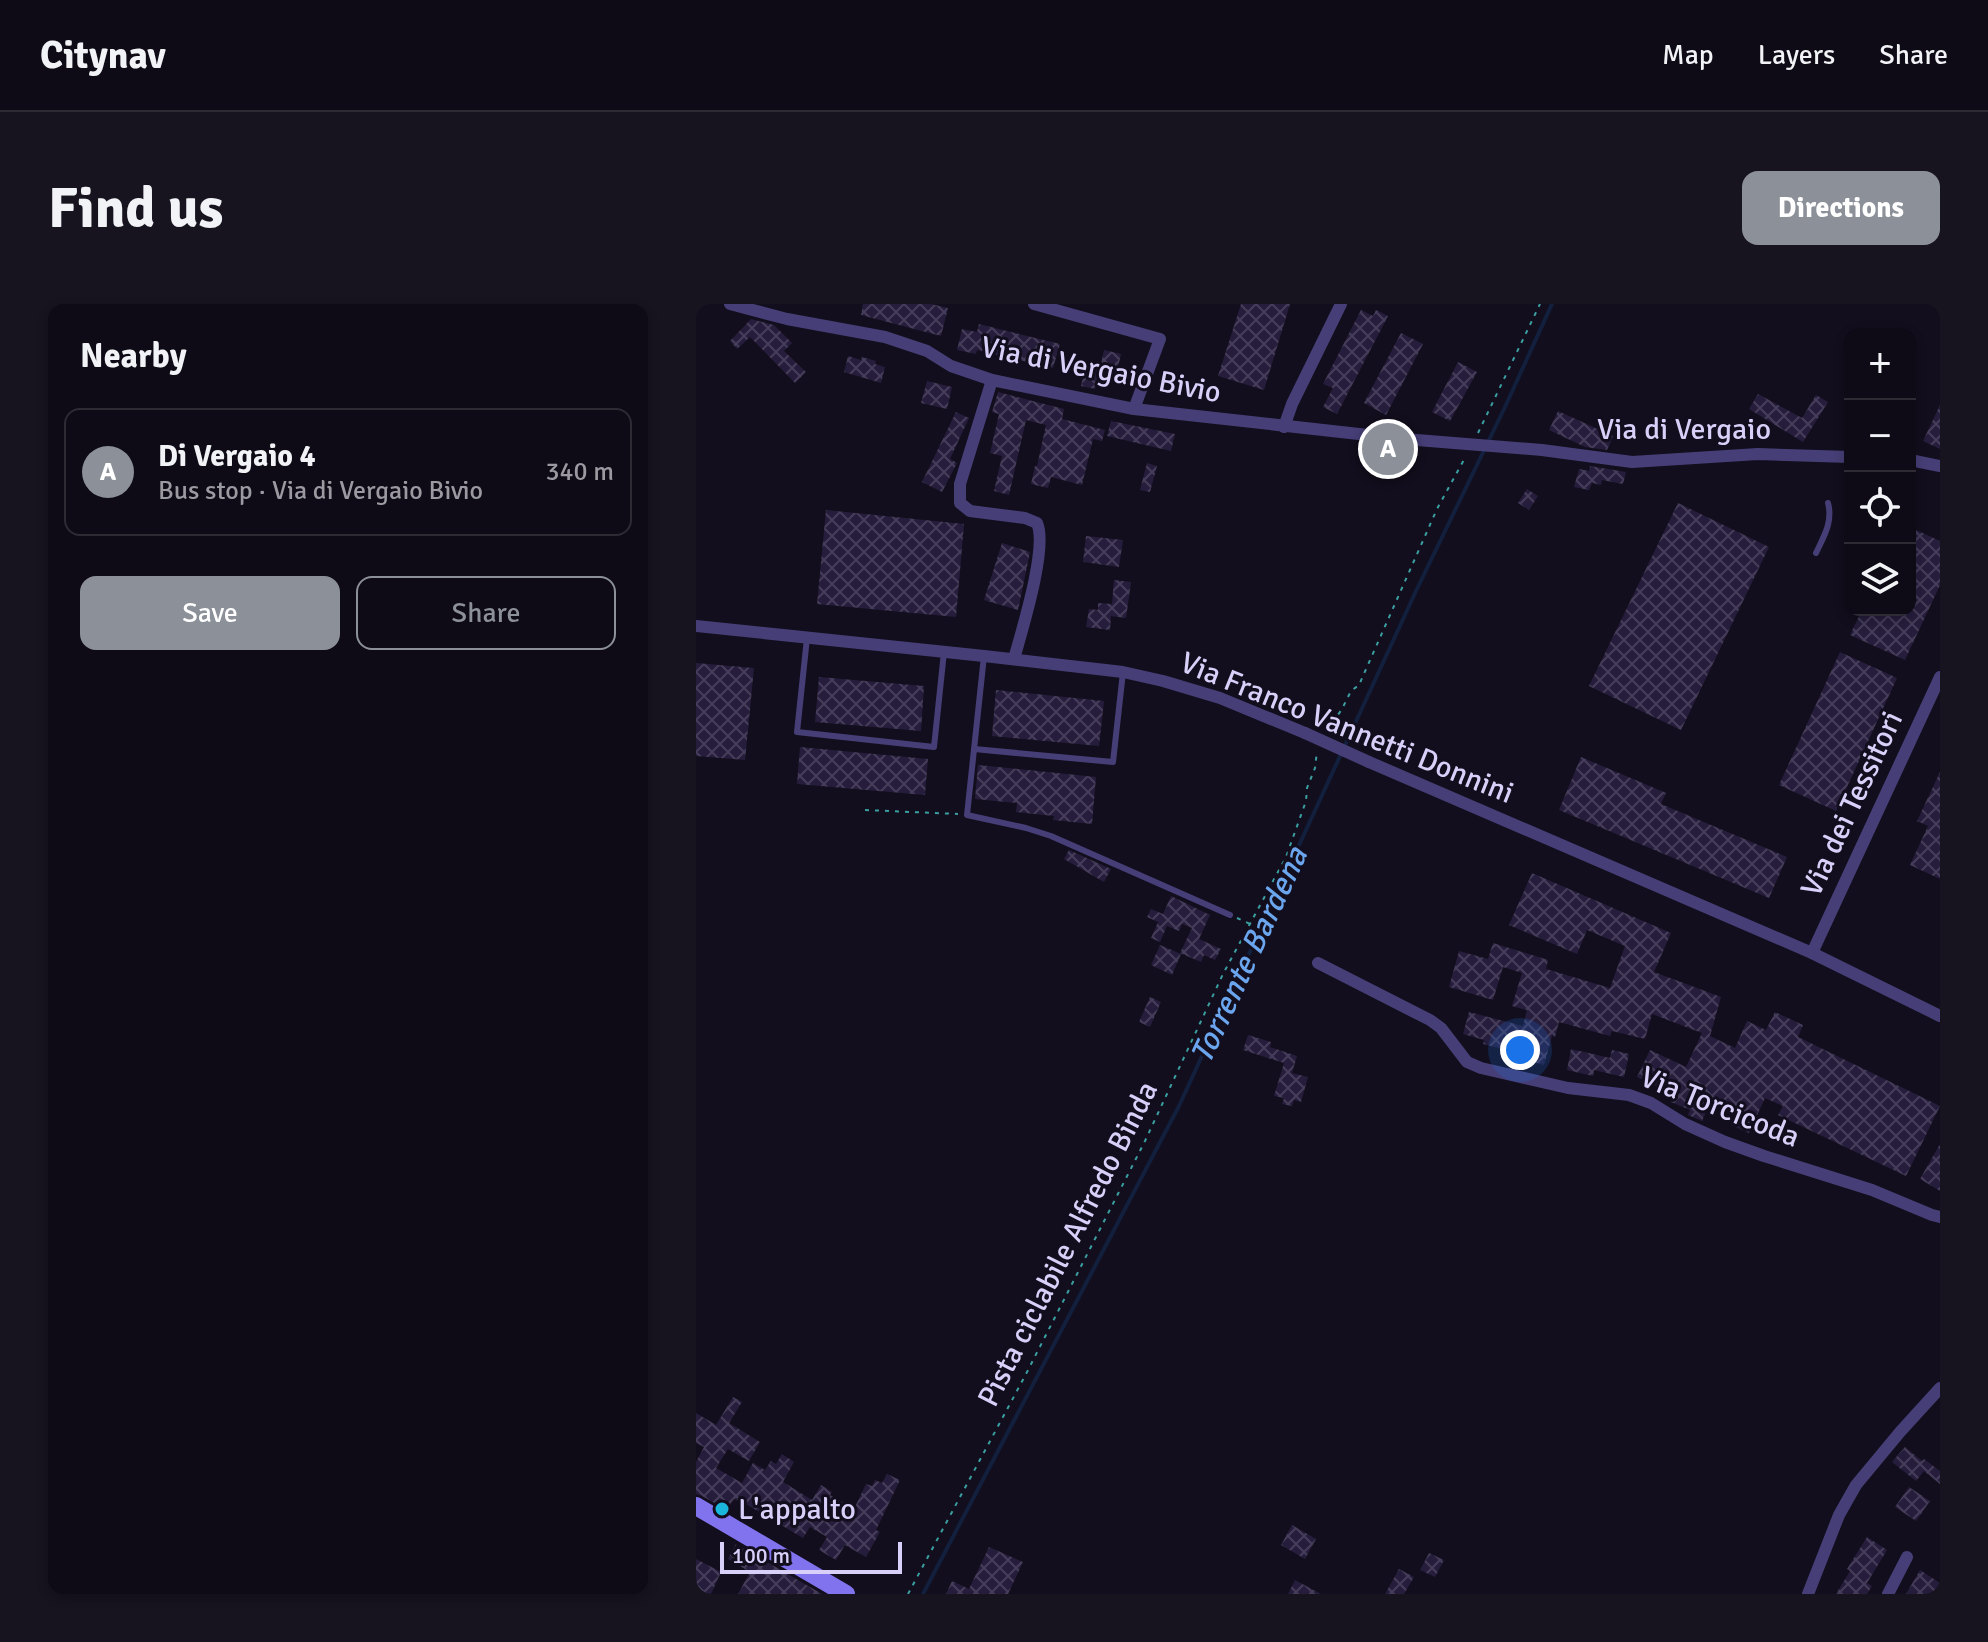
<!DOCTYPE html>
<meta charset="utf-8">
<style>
body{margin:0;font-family:Signika,sans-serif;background:#17131f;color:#f1f3f6}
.controls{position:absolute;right:24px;top:24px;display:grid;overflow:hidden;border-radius:16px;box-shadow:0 4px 12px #0003}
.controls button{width:72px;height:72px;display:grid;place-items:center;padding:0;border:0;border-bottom:2px solid #2e2b35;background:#0e0a16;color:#f1f3f6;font:40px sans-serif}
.scale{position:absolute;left:24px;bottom:20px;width:182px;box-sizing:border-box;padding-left:8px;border:4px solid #d9d0f9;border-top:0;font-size:22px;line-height:28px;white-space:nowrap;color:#d9d0f9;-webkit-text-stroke:6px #120e1d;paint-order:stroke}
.you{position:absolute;left:824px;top:746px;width:28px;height:28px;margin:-20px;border:6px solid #fff;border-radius:50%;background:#1a73e8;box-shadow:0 0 0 12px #1a73e833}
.badge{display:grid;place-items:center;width:52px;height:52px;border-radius:50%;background:#8c9099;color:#fff;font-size:26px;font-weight:700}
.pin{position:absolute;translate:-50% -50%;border:4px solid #fff;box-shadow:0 2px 8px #0006}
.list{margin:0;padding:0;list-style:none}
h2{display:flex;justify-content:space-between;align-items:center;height:104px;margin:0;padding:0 32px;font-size:34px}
h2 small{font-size:26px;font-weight:400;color:#9b9aa1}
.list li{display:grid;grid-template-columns:52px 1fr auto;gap:24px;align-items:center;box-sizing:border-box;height:128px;margin:0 16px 16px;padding:0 16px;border:2px solid #2e2b35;border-radius:16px}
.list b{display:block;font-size:30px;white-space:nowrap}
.list p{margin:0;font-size:26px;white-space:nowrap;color:#9b9aa1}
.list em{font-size:26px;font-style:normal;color:#9b9aa1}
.actions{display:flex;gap:16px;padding:24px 32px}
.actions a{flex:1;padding:18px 0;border:2px solid #8c9099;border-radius:16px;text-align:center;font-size:28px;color:#8c9099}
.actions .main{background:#8c9099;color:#fff}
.icon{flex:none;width:44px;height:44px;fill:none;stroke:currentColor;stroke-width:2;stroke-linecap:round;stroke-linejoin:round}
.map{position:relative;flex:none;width:1244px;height:1290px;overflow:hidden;border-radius:16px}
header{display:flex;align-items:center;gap:48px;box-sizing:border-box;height:112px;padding:0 40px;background:#0e0a16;border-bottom:2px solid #2e2b35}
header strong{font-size:38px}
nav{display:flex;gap:44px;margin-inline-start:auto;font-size:28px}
.intro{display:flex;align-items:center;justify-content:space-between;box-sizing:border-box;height:192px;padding:0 48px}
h1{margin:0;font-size:56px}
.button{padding:20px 36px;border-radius:16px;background:#8c9099;color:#fff;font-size:28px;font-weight:700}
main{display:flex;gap:48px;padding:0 48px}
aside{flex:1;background:#0e0a16;border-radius:16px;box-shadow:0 4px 12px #0003}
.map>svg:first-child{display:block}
</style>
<header>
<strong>Citynav</strong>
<nav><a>Map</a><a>Layers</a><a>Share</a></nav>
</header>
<div class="intro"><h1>Find us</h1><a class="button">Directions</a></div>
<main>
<aside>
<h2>Nearby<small></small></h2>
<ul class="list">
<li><span class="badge">A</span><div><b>Di Vergaio 4</b><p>Bus stop · Via di Vergaio Bivio</p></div><em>340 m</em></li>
</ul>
<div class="actions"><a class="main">Save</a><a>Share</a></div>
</aside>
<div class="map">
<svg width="1244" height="1290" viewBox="0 0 1244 1290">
<defs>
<pattern id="building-cross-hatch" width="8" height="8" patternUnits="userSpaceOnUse" patternTransform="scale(2)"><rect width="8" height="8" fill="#261d3c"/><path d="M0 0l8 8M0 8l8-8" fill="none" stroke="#453d59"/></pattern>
</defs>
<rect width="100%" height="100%" fill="#120e1d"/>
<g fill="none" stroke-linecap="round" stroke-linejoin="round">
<path stroke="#121f3d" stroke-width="4" d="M 227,1290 L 483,802 L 720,287 L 809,103 L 856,0"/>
</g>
<g fill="url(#building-cross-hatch)">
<path d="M 167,0 L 235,0 L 252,4 L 245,32 L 165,11 Z"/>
<path d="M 545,0 L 594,0 L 568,86 L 522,72 Z"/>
<path d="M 665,6 L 677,12 L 680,6 L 692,12 L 641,110 L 627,103 L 637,84 L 627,80 Z"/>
<path d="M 55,15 L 78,21 L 96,39 L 88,47 L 110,68 L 99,79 L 54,33 L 41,45 L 34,37 Z"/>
<path d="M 283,20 L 364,40 L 357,64 L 281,46 L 280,50 L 261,46 L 266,25 L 281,28 Z"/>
<path d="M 705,29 L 727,40 L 690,111 L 668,99 Z"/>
<path d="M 408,46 L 425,50 L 420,73 L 403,69 L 399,85 L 385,82 L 390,60 L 404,64 Z"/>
<path d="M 152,52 L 165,56 L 166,53 L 180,57 L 179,60 L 189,63 L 185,79 L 148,68 Z"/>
<path d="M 762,58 L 781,68 L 754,117 L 736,108 Z"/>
<path d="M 231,77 L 256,83 L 251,105 L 225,99 Z"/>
<path d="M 302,88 L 368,105 L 366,115 L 409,126 L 406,137 L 397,135 L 386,181 L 355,173 L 352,184 L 335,180 L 339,162 L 341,162 L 350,121 L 330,116 L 313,191 L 298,187 L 306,152 L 294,149 L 303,110 L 296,108 Z"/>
<path d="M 1062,90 L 1106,114 L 1120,91 L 1132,98 L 1107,138 L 1053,105 Z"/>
<path d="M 1244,101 L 1244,145 L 1227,137 Z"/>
<path d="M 862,107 L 917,132 L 911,146 L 889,143 L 853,126 Z"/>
<path d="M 260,108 L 273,114 L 254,155 L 261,159 L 246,188 L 226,178 Z"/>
<path d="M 415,117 L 479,130 L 475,147 L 411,132 Z"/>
<path d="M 451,159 L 461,162 L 454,188 L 444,186 Z"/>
<path d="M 894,162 L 930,168 L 927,180 L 906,176 L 905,181 L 896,179 L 893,186 L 878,183 L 883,165 L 893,167 Z"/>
<path d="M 831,185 L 842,192 L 833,206 L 822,199 Z"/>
<path d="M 982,199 L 1073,243 L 985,426 L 893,382 Z"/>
<path d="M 130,206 L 268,220 L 260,313 L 121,300 Z"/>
<path d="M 1214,223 L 1244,237 L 1244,281 L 1209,356 L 1154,331 L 1166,306 L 1214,306 Z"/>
<path d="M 390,232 L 427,236 L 423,263 L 387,258 Z"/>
<path d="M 306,239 L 334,248 L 322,306 L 288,296 Z"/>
<path d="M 418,276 L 435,278 L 430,314 L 415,312 L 414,326 L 390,323 L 393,305 L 402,306 L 402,299 L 416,300 Z"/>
<path d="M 1144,348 L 1201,374 L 1140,507 L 1083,481 Z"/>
<path d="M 0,359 L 58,364 L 49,456 L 0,452 Z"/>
<path d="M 123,373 L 228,382 L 225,427 L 119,418 Z"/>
<path d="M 300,386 L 408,397 L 403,442 L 296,432 Z"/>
<path d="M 104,443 L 232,455 L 229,491 L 101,480 Z"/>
<path d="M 885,453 L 970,489 L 965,500 L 1091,553 L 1073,594 L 863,506 Z"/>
<path d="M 282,461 L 400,473 L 396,520 L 357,516 L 358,512 L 320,508 L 321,499 L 279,495 Z"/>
<path d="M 1244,468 L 1244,575 L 1214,561 L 1232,522 L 1221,517 Z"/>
<path d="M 373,546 L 415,565 L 408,578 L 368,555 Z"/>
<path d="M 836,569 L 975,629 L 958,668 L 1025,693 L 1014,732 L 1039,744 L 1051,717 L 1070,726 L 1079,708 L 1107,721 L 1102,733 L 1244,802 L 1210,872 L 1082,811 L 1087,802 L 1069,794 L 1053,829 L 1035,821 L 1040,809 L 1015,797 L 1006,817 L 992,811 L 994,806 L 975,798 L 978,790 L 941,773 L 954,746 L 990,763 L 1006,729 L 956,710 L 949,735 L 916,727 L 914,732 L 863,718 L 859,733 L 856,732 L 848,761 L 829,756 L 830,751 L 787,740 L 788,736 L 767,730 L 773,708 L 827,722 L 831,706 L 816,702 L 826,669 L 807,663 L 797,696 L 753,683 L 763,647 L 792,655 L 797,639 L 852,656 L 850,665 L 914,684 L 929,642 L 891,626 L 881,650 L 813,621 Z"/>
<path d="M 475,592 L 514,611 L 503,635 L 525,645 L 519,656 L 508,651 L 505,658 L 484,649 L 496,624 L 486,620 L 483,627 L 471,622 L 464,638 L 455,634 L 462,618 L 451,613 L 455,605 L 467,610 Z"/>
<path d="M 464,641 L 485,650 L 476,671 L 455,661 Z"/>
<path d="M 454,693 L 465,698 L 454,723 L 443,718 Z"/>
<path d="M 552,731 L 575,738 L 574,743 L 601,752 L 596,769 L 612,773 L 605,798 L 598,796 L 596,802 L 586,800 L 588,794 L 578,792 L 588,759 L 547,746 Z"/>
<path d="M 875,745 L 914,754 L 916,746 L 933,750 L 928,773 L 898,766 L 897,772 L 871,766 Z"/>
<path d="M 1244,840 L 1244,887 L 1224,875 Z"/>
<path d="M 37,1093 L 46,1098 L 33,1119 L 64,1138 L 53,1157 L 32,1145 L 20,1164 L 46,1179 L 57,1159 L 69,1166 L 75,1157 L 80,1160 L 86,1150 L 98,1158 L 87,1178 L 116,1196 L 125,1181 L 136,1188 L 134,1191 L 158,1205 L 170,1180 L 176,1182 L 179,1176 L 186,1179 L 191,1170 L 204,1176 L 180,1226 L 184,1228 L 170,1253 L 149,1241 L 140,1256 L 123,1246 L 131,1233 L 114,1223 L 107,1234 L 43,1196 L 42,1197 L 38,1195 L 31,1206 L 6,1192 L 0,1190 L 0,1158 L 8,1143 L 0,1139 L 0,1109 L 20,1121 Z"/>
<path d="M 1209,1143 L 1226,1157 L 1228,1155 L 1244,1167 L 1244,1180 L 1228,1167 L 1220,1177 L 1196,1158 Z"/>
<path d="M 1213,1183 L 1234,1197 L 1220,1217 L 1199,1203 Z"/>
<path d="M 596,1221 L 620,1235 L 609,1255 L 585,1241 Z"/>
<path d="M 1171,1233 L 1191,1246 L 1171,1279 L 1176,1282 L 1171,1290 L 1140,1290 L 1154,1267 L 1151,1265 Z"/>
<path d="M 40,1240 L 126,1290 L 42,1290 L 54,1268 L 32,1255 Z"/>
<path d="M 293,1243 L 327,1258 L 312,1290 L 250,1290 L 256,1277 L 273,1285 Z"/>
<path d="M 733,1249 L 748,1256 L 739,1273 L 724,1266 Z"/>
<path d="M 0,1255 L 25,1268 L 15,1290 L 0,1290 Z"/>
<path d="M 703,1265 L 718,1273 L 708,1290 L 689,1290 Z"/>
<path d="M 1224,1266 L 1244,1279 L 1238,1290 L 1210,1290 Z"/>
<path d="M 599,1276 L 625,1290 L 592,1290 Z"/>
</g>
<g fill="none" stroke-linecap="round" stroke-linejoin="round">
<g stroke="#3b9fa2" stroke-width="2" stroke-dasharray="4 6" stroke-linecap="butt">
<path d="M 782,129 L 844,0"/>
<path d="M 631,427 L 646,405 L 655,387 L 663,381 L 741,205 L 770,152"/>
<path d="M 169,506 L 262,510"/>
<path d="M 541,614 L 554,620"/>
<path d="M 212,1290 L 330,1070 L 449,837 L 527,670 L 590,553 L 610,497 L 611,484 L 619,464 L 621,447"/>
</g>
<g stroke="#463f77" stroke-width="6">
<path d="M 1120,249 C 1128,232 1137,218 1132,199"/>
<path d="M 111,334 L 101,428 L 238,443 L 248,348"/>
<path d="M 288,352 L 271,511 L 330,524 L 355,532 L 534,611"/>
<path d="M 278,445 L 417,458 L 427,368"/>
</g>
<g stroke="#463f77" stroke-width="12">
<path d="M 34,0 L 91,15 L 189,33 L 231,47 L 255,62 L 296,76 L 438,105 L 708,135 L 846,146 L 936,158 L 1062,150 L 1154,153"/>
<path d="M 338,0 L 464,35 L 438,105"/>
<path d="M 296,76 L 264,180 L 264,199 L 274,207 L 329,214 L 341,219 C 352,243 326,326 318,355"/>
<path d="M 588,123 L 596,100 L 645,0"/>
<path d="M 1214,156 L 1244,162"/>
<path d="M 0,322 L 288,352 L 427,368 L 467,377 L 524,394 L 609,429"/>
<path d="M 673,458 L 1116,649 L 1244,712"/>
<path d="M 1116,649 L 1244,373"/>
<path d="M 622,659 L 734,716 L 745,724 L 771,758 L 785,764 L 872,784 L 933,791 L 955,799 L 989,820 L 1029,838 L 1068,852 L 1176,886 L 1236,911 L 1244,913"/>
<path d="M 1112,1290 L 1143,1211 L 1160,1181 L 1204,1128 L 1244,1084"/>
<path d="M 1192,1290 L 1211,1253"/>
</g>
<path stroke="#8173ee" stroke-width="18" d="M 0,1202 L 150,1290"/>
<path stroke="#463f77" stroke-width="12" d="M 609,429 L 673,458"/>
</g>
<circle fill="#1bb6db" stroke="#120e1d" stroke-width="3" cx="26" cy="1205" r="8"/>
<g text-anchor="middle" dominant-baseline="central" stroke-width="6" stroke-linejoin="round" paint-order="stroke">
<g font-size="30" fill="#d9d0f9" stroke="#120e1d">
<text transform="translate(405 66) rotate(11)">Via di Vergaio Bivio</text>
<text x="988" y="125">Via di Vergaio</text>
<text transform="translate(651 424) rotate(22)">Via Franco Vannetti Donnini</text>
<text transform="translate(1156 500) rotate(-65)">Via dei Tessitori</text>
<text transform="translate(1024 803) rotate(22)">Via Torcicoda</text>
<text transform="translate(372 940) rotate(-63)">Pista ciclabile Alfredo Binda</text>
</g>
<g font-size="30" fill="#d9d0f9" stroke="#120e1d" text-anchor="start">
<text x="42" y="1205">L'appalto</text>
</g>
<g font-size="32" font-style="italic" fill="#6ba5ed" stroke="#120e1d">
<text transform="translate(553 651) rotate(-65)">Torrente Bardena</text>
</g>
</g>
</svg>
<div class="controls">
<button>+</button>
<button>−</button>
<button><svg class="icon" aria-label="locate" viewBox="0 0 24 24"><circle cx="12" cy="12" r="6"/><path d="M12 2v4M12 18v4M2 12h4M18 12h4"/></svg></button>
<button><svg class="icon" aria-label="layers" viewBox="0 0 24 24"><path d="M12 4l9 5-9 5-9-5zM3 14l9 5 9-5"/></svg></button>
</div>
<div class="scale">100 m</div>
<div class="you"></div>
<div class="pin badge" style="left:692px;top:145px">A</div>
</div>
</main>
